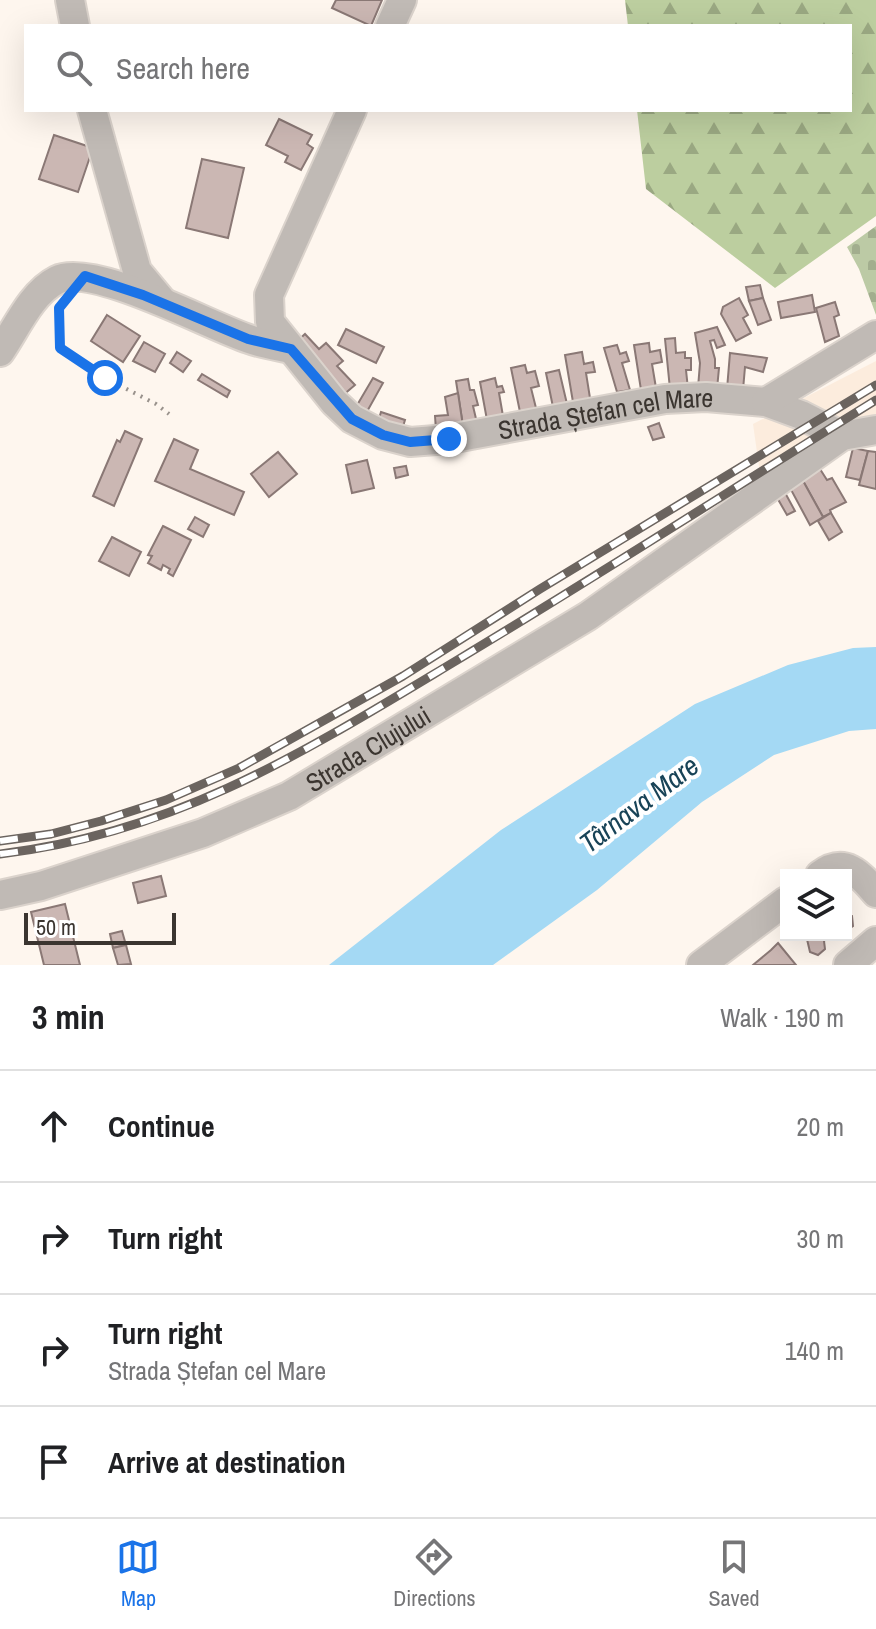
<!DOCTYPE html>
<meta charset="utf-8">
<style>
body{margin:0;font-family:"Archivo Narrow",sans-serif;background:#f6f6f6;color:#202124}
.controls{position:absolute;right:24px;bottom:24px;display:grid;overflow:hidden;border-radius:0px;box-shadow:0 8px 32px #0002}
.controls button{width:72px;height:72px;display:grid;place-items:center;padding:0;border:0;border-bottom:2px solid #e0e0e0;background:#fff;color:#202124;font:40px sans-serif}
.scale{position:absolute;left:24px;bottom:20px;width:152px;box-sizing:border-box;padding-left:8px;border:4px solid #3b3530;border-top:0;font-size:22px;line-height:28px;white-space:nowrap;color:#3b3530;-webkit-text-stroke:6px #fff;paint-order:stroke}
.stop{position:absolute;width:24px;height:24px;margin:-18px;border:6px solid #1a73e8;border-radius:50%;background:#fff}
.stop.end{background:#1a73e8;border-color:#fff;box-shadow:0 2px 8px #0008}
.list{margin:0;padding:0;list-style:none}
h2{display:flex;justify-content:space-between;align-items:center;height:104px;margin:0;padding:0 32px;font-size:34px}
h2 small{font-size:26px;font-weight:400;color:#757577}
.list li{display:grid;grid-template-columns:52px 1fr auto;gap:24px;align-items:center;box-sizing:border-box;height:112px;padding:0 32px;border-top:2px solid #e0e0e0}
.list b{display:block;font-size:30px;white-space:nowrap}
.list p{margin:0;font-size:26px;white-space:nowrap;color:#757577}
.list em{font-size:26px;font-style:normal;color:#757577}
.icon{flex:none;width:44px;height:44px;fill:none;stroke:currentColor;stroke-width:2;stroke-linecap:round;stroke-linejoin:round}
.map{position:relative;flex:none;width:876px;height:965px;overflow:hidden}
.search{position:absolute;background:#fff;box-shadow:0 8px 32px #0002;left:24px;right:24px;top:24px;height:88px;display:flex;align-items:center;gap:20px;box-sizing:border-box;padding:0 28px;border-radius:0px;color:#757577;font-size:30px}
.sheet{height:552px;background:#fff}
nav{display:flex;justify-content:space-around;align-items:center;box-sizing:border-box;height:112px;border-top:2px solid #e0e0e0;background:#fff;font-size:22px;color:#757577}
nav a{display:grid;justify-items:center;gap:4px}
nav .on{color:#1a73e8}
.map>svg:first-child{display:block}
</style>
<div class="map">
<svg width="876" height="965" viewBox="0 0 876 965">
<defs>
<pattern id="forest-firs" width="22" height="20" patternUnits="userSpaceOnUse" patternTransform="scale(2)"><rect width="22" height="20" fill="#bcce9f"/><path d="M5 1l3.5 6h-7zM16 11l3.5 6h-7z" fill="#9aa882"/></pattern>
<pattern id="cemetery-stones" width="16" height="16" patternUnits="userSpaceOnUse" patternTransform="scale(2)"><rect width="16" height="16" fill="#bccaa5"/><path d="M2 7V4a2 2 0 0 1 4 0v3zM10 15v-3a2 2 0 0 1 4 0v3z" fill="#a2ae8e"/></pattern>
</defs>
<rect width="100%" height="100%" fill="#fef6ee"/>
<path fill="#fcecdd" d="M 876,361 L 876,431 L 764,502 L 753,424 Z"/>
<path fill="url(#forest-firs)" d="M 625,0 L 876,0 L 876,216 L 775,288 L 646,189 L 637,110 L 850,110 L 850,26 L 628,26 Z"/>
<path fill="url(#cemetery-stones)" d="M 876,226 L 876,315 L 859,269 L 847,247 Z"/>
<path fill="#a4d9f4" d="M 876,647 L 876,729 L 849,731 L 774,755 L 702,802 L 597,890 L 493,965 L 329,965 L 501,830 L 695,704 L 788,665 L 853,648 Z"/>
<g fill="#cbb7b3" stroke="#8a7875" stroke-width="2">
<path d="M 336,0 L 382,0 L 371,26 L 332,8 Z"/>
<path d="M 279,119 L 312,135 L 307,144 L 313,148 L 301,170 L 285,162 L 288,156 L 266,145 Z"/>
<path d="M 54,135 L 93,148 L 78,192 L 39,179 Z"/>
<path d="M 202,159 L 244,168 L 228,238 L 186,228 Z"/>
<path d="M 760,285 L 763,298 L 749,301 L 746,287 Z"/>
<path d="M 812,295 L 815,312 L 781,318 L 778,302 Z"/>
<path d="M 739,298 L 748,315 L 743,318 L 751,333 L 736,341 L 721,314 L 723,307 Z"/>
<path d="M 763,298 L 771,320 L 758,325 L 749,301 Z"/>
<path d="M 835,302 L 839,315 L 834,317 L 839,336 L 825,342 L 816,308 Z"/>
<path d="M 107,315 L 140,336 L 123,362 L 91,341 Z"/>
<path d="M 717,327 L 725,345 L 717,348 L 714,340 L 710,341 L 715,359 L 715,368 L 719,368 L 717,389 L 698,388 L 700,363 L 695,333 Z"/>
<path d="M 346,329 L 384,347 L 376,363 L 338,345 Z"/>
<path d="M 305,334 L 319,349 L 326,343 L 343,361 L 337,366 L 355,385 L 342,396 L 294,344 Z"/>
<path d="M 675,338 L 676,353 L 685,352 L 685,358 L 691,358 L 691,370 L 686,370 L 688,389 L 670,389 L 665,339 Z"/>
<path d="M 144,342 L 165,354 L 155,372 L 133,361 Z"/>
<path d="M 649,343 L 650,352 L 660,350 L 662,362 L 652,364 L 656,388 L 641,390 L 634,345 Z"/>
<path d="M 617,345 L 620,354 L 626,352 L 629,361 L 622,363 L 630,390 L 617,392 L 604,348 Z"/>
<path d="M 177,352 L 191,361 L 183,372 L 170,363 Z"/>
<path d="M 582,352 L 584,364 L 593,362 L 595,372 L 586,373 L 590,398 L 573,402 L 565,355 Z"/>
<path d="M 730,353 L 767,358 L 763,372 L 745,367 L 743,390 L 727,389 Z"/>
<path d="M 525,365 L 527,373 L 535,371 L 539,386 L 531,388 L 536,408 L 520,412 L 511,368 Z"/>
<path d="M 559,370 L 567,404 L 553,407 L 546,373 Z"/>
<path d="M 202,374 L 230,391 L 227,397 L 198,380 Z"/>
<path d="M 373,378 L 383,383 L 364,417 L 353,412 Z"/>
<path d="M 495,378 L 497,387 L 502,386 L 504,392 L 499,393 L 503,416 L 487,420 L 480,382 Z"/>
<path d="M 468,379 L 470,390 L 474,390 L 478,405 L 473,406 L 477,423 L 463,426 L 456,381 Z"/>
<path d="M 458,393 L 463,426 L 436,430 L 435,416 L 448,415 L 445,397 Z"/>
<path d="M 381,412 L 405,420 L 401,433 L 377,425 Z"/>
<path d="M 659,423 L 664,437 L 653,440 L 648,427 Z"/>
<path d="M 125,431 L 142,439 L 114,506 L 93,496 L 117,440 L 120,442 Z"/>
<path d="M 174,439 L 198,450 L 190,469 L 244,492 L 234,515 L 155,481 Z"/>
<path d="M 853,448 L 868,451 L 860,480 L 846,477 Z"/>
<path d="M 868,451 L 876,452 L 876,489 L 859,485 Z"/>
<path d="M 278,452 L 297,474 L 269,497 L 251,474 Z"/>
<path d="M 367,460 L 374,488 L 352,493 L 346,465 Z"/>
<path d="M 406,466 L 408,475 L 396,478 L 394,468 Z"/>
<path d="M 820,469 L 827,480 L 832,478 L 846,502 L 830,510 L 831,513 L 823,517 L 802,479 Z"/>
<path d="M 802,479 L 823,517 L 810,525 L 789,486 Z"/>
<path d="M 783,489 L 795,511 L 787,515 L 775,494 Z"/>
<path d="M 831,513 L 842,532 L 829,540 L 818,521 Z"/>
<path d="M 195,517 L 209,525 L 203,537 L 188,529 Z"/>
<path d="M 163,526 L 191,540 L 173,576 L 168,573 L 170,569 L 163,565 L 161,570 L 148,563 L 152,556 L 148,555 Z"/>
<path d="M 112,537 L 141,552 L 129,576 L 99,561 Z"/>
<path d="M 161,876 L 166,896 L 138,903 L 133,883 Z"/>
<path d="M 65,904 L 80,965 L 44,965 L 31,912 Z"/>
<path d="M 846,914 L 852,916 L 853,926 L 846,931 Z"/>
<path d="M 122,931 L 126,945 L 113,948 L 110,934 Z"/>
<path d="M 806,935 L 831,935 L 824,941 L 825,949 L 818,955 L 810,952 Z"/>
<path d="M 778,943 L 796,965 L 753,965 L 771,950 Z"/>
<path d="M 126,945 L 131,964 L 118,965 L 113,948 Z"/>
</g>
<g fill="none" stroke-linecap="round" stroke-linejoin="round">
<defs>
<g id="minor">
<path d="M 70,0 L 75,26"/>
<path d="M 390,26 L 402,0"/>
<path d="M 92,110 L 137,271 L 162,301"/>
<path id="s1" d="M 352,110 L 269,295 L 270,322 L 334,402 L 352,419 L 383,435 L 410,442 L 449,439 L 665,399 L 706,397 L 766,402 L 801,415 L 842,436"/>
<path d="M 0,352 C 16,329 31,293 57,280 C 93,262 209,326 249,339 C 262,344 277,346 291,349"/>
<path d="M 766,402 L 876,335"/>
<path d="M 820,875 C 845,856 860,874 876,893"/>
<path id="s2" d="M 0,895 L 41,886 L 203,833 L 289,796 L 588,616 L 842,436 L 876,430"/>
<path d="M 701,965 L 786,901"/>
<path d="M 848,965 L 876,941"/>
</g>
</defs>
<use href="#minor" stroke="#dbd3cc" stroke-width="32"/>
<path stroke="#99928c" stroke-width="4" stroke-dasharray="2 6" stroke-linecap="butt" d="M 61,306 L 60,348 L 105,378 L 156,404 L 169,414"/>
<use href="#minor" stroke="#c0bab5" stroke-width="28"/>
<defs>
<g id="rail">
<path d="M 0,841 L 51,834 L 101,821 L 166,800 L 239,768 L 403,676 L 540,589 L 876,385"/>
<path d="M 0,854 C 178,833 309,749 459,659 C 599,575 737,486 876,400"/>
</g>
</defs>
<use href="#rail" stroke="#6b645f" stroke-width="9"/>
<use href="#rail" stroke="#fff" stroke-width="6" stroke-dasharray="18" stroke-linecap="butt"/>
</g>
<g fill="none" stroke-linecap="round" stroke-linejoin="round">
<path stroke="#1a73e8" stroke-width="10" d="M 105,378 L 60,348 L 59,308 L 85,276 L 143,295 L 248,339 L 291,349 L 352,419 L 383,435 L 410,442 L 449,439"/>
</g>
<g text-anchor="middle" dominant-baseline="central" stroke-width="8" stroke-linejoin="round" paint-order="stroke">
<g font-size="26" fill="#3b3530" stroke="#fff">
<text stroke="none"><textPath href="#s1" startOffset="618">Strada Ștefan cel Mare</textPath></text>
<text stroke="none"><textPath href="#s2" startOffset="398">Strada Clujului</textPath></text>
</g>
<g font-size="28" font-style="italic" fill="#184357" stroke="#fff">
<text transform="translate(639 804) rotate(-37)">Târnava Mare</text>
</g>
</g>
</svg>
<div class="controls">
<button><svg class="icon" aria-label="layers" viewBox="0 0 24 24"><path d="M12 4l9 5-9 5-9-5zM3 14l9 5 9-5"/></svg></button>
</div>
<div class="scale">50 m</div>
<div class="stop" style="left:105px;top:378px"></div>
<div class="stop end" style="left:449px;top:439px"></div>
<div class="search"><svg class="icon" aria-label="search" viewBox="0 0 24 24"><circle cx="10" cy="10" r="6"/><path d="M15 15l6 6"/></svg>Search here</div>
</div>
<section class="sheet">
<h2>3 min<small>Walk · 190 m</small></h2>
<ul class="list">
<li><svg class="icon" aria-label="ahead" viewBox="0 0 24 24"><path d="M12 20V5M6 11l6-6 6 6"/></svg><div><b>Continue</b></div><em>20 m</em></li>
<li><svg class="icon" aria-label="right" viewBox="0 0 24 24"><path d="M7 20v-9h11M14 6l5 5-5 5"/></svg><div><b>Turn right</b></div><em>30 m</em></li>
<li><svg class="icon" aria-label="right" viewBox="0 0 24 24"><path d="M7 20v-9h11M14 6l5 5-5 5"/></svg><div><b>Turn right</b><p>Strada Ștefan cel Mare</p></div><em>140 m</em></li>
<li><svg class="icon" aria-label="arrive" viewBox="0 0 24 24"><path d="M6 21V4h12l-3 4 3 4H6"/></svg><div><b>Arrive at destination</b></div></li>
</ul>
</section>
<nav>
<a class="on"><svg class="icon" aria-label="map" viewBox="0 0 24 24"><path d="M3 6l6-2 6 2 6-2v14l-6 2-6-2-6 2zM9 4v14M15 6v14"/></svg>Map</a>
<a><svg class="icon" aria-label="directions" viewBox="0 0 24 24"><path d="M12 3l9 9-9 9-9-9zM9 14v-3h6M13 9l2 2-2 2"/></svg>Directions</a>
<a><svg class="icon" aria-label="saved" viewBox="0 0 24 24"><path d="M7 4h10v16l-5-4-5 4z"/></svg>Saved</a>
</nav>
